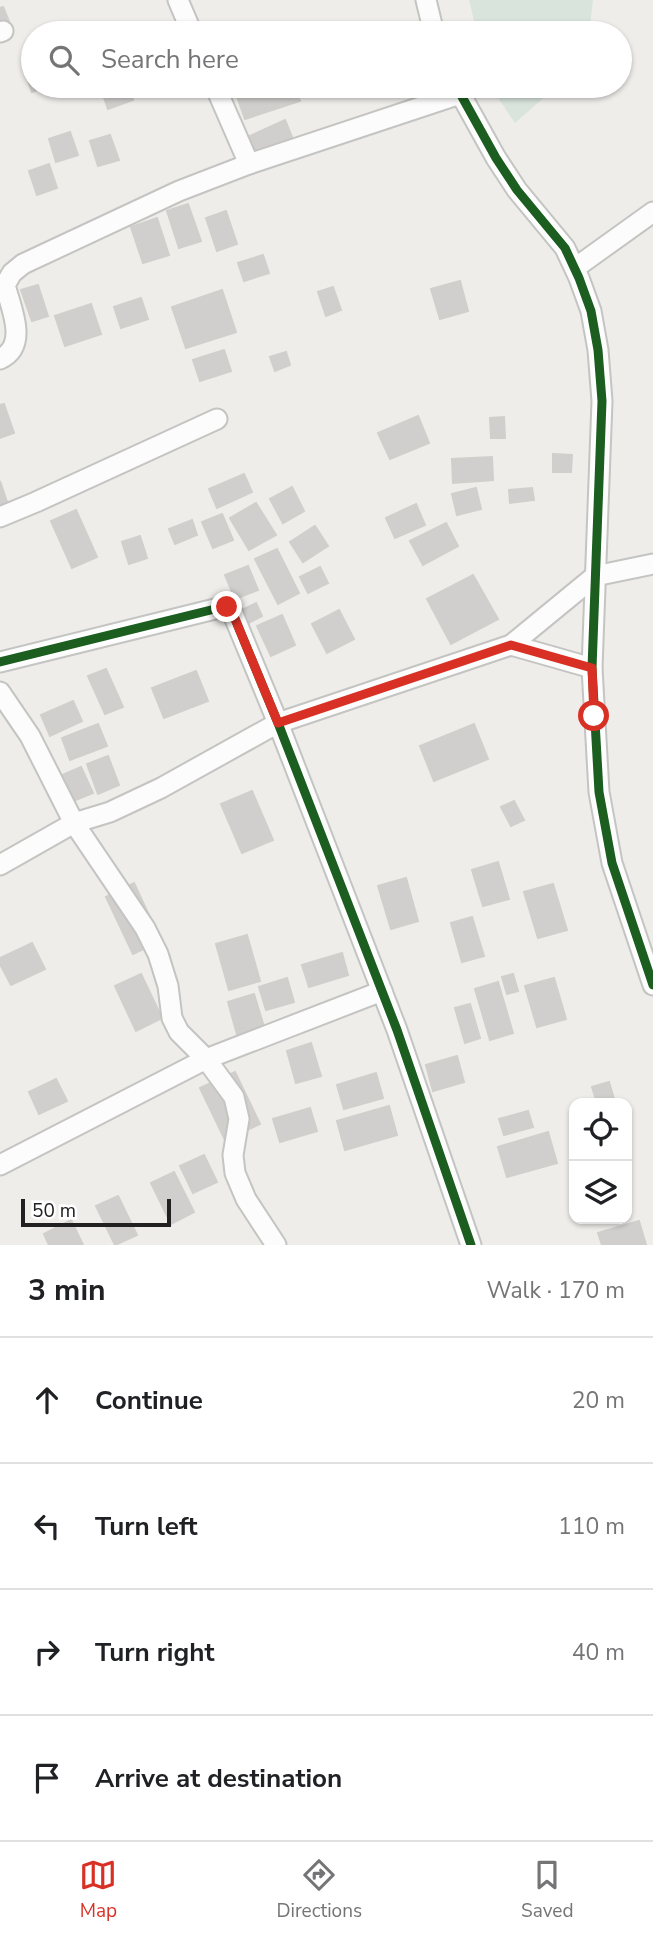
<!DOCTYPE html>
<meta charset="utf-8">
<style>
body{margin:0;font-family:"Nunito Sans",sans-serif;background:#f6f6f6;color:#202124}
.controls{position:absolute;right:21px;bottom:21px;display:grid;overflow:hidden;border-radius:14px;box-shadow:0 2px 5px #0004}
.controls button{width:63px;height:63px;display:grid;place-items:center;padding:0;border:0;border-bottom:2px solid #e0e0e0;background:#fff;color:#202124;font:35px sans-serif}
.scale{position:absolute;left:21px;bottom:18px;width:150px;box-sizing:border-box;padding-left:7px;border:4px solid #212121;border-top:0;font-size:19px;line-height:24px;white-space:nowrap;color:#212121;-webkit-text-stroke:5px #fff;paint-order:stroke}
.stop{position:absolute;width:21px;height:21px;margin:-16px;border:5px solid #d93025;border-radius:50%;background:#fff}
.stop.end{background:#d93025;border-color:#fff;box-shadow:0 2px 7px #0008}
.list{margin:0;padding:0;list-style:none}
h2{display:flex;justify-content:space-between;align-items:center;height:91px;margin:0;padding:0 28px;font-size:30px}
h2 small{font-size:23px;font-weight:400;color:#757577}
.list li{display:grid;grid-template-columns:46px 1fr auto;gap:21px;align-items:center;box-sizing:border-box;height:126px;padding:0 28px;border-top:2px solid #e0e0e0}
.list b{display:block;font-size:26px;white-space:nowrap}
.list em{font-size:23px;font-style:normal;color:#757577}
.icon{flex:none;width:38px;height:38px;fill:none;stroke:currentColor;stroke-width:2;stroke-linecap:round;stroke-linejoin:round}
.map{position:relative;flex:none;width:653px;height:1245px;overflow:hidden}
.search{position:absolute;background:#fff;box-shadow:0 2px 5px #0004;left:21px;right:21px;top:21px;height:77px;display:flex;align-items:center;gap:18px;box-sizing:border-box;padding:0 24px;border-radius:38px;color:#757577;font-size:26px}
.sheet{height:595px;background:#fff}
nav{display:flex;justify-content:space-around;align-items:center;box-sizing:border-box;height:98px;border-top:2px solid #e0e0e0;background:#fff;font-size:19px;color:#757577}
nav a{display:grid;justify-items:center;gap:4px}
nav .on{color:#d93025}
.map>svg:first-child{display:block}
</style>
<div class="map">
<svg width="653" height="1245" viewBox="0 0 653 1245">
<rect width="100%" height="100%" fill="#eeedea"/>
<g fill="#d9e4dd">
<path d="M 469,0 L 593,0 L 589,33 L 477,33 Z"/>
<path d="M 490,86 L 557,86 L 515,123 Z"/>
</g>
<g fill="#d1cfcd" stroke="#d1cfcc" stroke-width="2">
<path d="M 3,7 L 10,24 L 0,28 L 0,8 Z"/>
<path d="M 33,69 L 33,86 L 50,86 L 32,92 L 25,72 Z"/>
<path d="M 100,86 L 128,86 L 133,100 L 108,109 Z"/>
<path d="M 239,86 L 294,86 L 300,101 L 245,119 L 234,88 Z"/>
<path d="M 285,120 L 292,137 L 256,152 L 250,136 Z"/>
<path d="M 70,132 L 78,155 L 56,162 L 49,139 Z"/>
<path d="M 110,135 L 119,160 L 98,166 L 90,141 Z"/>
<path d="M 49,164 L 57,188 L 37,195 L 29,171 Z"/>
<path d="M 188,204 L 201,241 L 179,248 L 167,211 Z"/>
<path d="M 226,211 L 237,244 L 217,251 L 206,218 Z"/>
<path d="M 157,218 L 169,255 L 143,263 L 131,227 Z"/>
<path d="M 263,255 L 269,273 L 244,281 L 238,263 Z"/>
<path d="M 460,281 L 468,311 L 440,319 L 431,289 Z"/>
<path d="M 38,285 L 48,316 L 32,321 L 21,290 Z"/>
<path d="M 333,287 L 341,310 L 326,316 L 318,292 Z"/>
<path d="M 222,290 L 236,332 L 186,348 L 172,307 Z"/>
<path d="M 141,298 L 148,319 L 121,328 L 114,307 Z"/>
<path d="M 91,304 L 101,334 L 65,346 L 55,316 Z"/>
<path d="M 224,350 L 231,371 L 200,381 L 193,360 Z"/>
<path d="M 286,352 L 290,365 L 275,371 L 270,357 Z"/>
<path d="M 4,404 L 14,433 L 0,438 L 0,405 Z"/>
<path d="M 418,416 L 429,443 L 390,459 L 378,433 Z"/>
<path d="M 504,417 L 505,438 L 491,438 L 490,418 Z"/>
<path d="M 553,454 L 572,455 L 571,472 L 553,472 Z"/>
<path d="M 492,457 L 493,480 L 453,483 L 452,459 Z"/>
<path d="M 244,474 L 252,492 L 217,508 L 209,489 Z"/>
<path d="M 0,481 L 7,502 L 0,505 Z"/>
<path d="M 292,487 L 304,511 L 283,523 L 270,499 Z"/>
<path d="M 476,488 L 481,509 L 457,515 L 452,494 Z"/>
<path d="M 532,488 L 534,500 L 510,503 L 509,490 Z"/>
<path d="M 256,503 L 276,535 L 249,550 L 230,518 Z"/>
<path d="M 416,504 L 425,525 L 395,538 L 386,518 Z"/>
<path d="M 76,510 L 97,557 L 72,568 L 51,521 Z"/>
<path d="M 222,514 L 233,540 L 213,548 L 202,522 Z"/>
<path d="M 192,520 L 197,535 L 175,544 L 169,529 Z"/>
<path d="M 446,523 L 458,546 L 423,565 L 410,541 Z"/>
<path d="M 315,526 L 328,546 L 303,562 L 290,542 Z"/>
<path d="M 140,536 L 147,558 L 129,564 L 122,542 Z"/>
<path d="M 277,549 L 299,593 L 278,604 L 255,559 Z"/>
<path d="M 248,566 L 258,590 L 235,599 L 225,575 Z"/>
<path d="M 320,567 L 328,583 L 308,593 L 300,577 Z"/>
<path d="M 473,575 L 498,619 L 451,644 L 427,599 Z"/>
<path d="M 256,603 L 262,616 L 243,626 L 236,613 Z"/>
<path d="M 339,610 L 354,639 L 327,653 L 312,624 Z"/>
<path d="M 282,615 L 295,645 L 271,656 L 257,626 Z"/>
<path d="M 106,669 L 123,707 L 105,714 L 88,676 Z"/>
<path d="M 196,671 L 208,701 L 164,718 L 152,688 Z"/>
<path d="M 73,701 L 82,721 L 50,736 L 41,715 Z"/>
<path d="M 98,724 L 107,746 L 70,760 L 62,738 Z"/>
<path d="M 474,724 L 488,759 L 434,781 L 420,746 Z"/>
<path d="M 108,756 L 119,785 L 98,794 L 87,764 Z"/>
<path d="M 81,767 L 93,793 L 71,802 L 60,776 Z"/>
<path d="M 252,791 L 273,840 L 242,853 L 221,804 Z"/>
<path d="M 514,801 L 524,820 L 511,826 L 501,807 Z"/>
<path d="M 498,862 L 509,899 L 483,906 L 472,870 Z"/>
<path d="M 406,878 L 418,921 L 391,929 L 378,886 Z"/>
<path d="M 134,883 L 161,941 L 133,954 L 106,897 Z"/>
<path d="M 553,884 L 567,930 L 538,938 L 524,892 Z"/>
<path d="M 472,917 L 484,956 L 462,962 L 451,923 Z"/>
<path d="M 247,935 L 260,981 L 229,990 L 216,944 Z"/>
<path d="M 32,943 L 45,969 L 11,985 L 0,964 L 0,958 Z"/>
<path d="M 342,953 L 348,975 L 309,987 L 302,965 Z"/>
<path d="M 141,974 L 162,1018 L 136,1031 L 115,986 Z"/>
<path d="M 513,974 L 518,991 L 507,994 L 502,977 Z"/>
<path d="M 287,978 L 294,1002 L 266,1010 L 259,987 Z"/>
<path d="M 554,978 L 566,1019 L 537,1027 L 525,986 Z"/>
<path d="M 498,982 L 513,1033 L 490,1040 L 475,989 Z"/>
<path d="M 254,994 L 265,1030 L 238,1038 L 228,1002 Z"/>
<path d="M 470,1004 L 480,1038 L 465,1043 L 455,1008 Z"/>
<path d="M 311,1043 L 321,1076 L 296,1083 L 287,1051 Z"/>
<path d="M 457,1056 L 464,1082 L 433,1091 L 426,1065 Z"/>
<path d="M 235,1072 L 260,1124 L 225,1140 L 200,1088 Z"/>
<path d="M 376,1073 L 383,1098 L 344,1109 L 337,1085 Z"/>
<path d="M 56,1079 L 67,1101 L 39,1114 L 29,1092 Z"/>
<path d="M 609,1082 L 614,1099 L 597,1103 L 592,1087 Z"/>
<path d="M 389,1106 L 397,1135 L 345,1150 L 337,1121 Z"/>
<path d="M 310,1108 L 317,1131 L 280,1142 L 273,1119 Z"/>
<path d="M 528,1111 L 533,1127 L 504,1135 L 499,1119 Z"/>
<path d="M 548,1132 L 557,1163 L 507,1177 L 498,1147 Z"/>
<path d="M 204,1155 L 217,1182 L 193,1193 L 180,1166 Z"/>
<path d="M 174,1172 L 194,1212 L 171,1224 L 151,1183 Z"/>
<path d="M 118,1196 L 137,1235 L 115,1245 L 96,1206 Z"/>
<path d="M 71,1220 L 83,1245 L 49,1245 L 44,1234 Z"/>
<path d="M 639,1221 L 646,1245 L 602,1245 L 598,1233 Z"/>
</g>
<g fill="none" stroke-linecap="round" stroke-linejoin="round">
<defs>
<g id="street">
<path d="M 178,0 L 192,33"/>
<path d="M 426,0 L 434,33"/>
<path d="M 0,32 L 3,31"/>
<path d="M 215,86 L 249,164"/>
<path d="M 456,86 L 496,158 L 517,190 L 565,248 L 579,278 L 591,311 L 598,350 L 602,401 L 592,668 L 599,792 L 612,863 L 653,985"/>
<path d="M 575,268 L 653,212"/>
<path d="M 0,359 C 29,346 11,308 5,285 L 12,273 L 23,264 L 179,191 L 249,164 L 460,94"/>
<path d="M 0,517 L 36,502 L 217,419"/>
<path d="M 511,645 L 595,576 L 653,564"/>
<path d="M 0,662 L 219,608 L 227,607 L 233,614 L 278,723 L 397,1030 L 471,1245"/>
<path d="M 0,692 L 30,736 L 74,823 L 145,928 L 158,954 L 168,986 L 172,1018 L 179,1032 L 206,1059 L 234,1097 L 239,1119 L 233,1155 L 235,1173 L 246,1199 L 276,1245"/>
<path d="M 0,865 L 74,823 L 110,812 L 161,788 L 278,723 L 511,645 L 592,668"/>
<path d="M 0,1165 L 206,1059 L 382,991"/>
</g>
</defs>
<use href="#street" stroke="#c4c4c2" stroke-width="23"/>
<use href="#street" stroke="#fcfcfc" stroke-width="19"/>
<defs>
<g id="cycleway">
<path d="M 456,86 L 496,158 L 517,190 L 565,248 L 579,278 L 591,311 L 598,350 L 602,401 L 592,668 L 599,792 L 612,863 L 653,985"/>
<path d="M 0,662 L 219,608 L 227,607 L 233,614 L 278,723 L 397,1030 L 471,1245"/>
</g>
</defs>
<use href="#cycleway" stroke="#fff" stroke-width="13"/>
<use href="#cycleway" stroke="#1b5e20" stroke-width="9"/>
</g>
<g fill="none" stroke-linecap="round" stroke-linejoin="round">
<path stroke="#d93025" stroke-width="9" d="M 227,607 L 233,614 L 278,723 L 511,645 L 592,668 L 594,716"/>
</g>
</svg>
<div class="controls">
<button><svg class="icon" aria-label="locate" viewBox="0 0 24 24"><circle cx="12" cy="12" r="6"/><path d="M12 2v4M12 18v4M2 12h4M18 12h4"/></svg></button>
<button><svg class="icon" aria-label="layers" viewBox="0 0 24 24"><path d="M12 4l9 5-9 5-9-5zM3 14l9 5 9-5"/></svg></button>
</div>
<div class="scale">50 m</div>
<div class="stop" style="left:594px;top:716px"></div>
<div class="stop end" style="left:227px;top:607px"></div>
<div class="search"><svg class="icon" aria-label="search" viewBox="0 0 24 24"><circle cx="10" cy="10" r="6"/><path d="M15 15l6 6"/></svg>Search here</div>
</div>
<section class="sheet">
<h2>3 min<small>Walk · 170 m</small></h2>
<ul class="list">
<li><svg class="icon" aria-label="ahead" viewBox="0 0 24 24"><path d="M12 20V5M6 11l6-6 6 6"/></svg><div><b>Continue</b></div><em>20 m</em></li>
<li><svg class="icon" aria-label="left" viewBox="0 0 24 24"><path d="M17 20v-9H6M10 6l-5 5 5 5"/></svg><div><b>Turn left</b></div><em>110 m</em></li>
<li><svg class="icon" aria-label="right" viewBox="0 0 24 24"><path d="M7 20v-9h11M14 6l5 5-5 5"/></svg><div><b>Turn right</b></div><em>40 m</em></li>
<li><svg class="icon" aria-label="arrive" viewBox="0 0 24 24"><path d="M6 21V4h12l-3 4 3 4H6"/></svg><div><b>Arrive at destination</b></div></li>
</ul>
</section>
<nav>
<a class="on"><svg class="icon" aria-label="map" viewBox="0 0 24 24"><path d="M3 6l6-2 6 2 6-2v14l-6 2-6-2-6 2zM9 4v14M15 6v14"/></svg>Map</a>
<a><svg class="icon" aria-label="directions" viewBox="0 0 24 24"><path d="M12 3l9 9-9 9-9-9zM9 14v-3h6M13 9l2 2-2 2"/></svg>Directions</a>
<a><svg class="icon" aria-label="saved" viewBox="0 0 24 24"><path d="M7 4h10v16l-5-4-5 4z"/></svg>Saved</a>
</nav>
